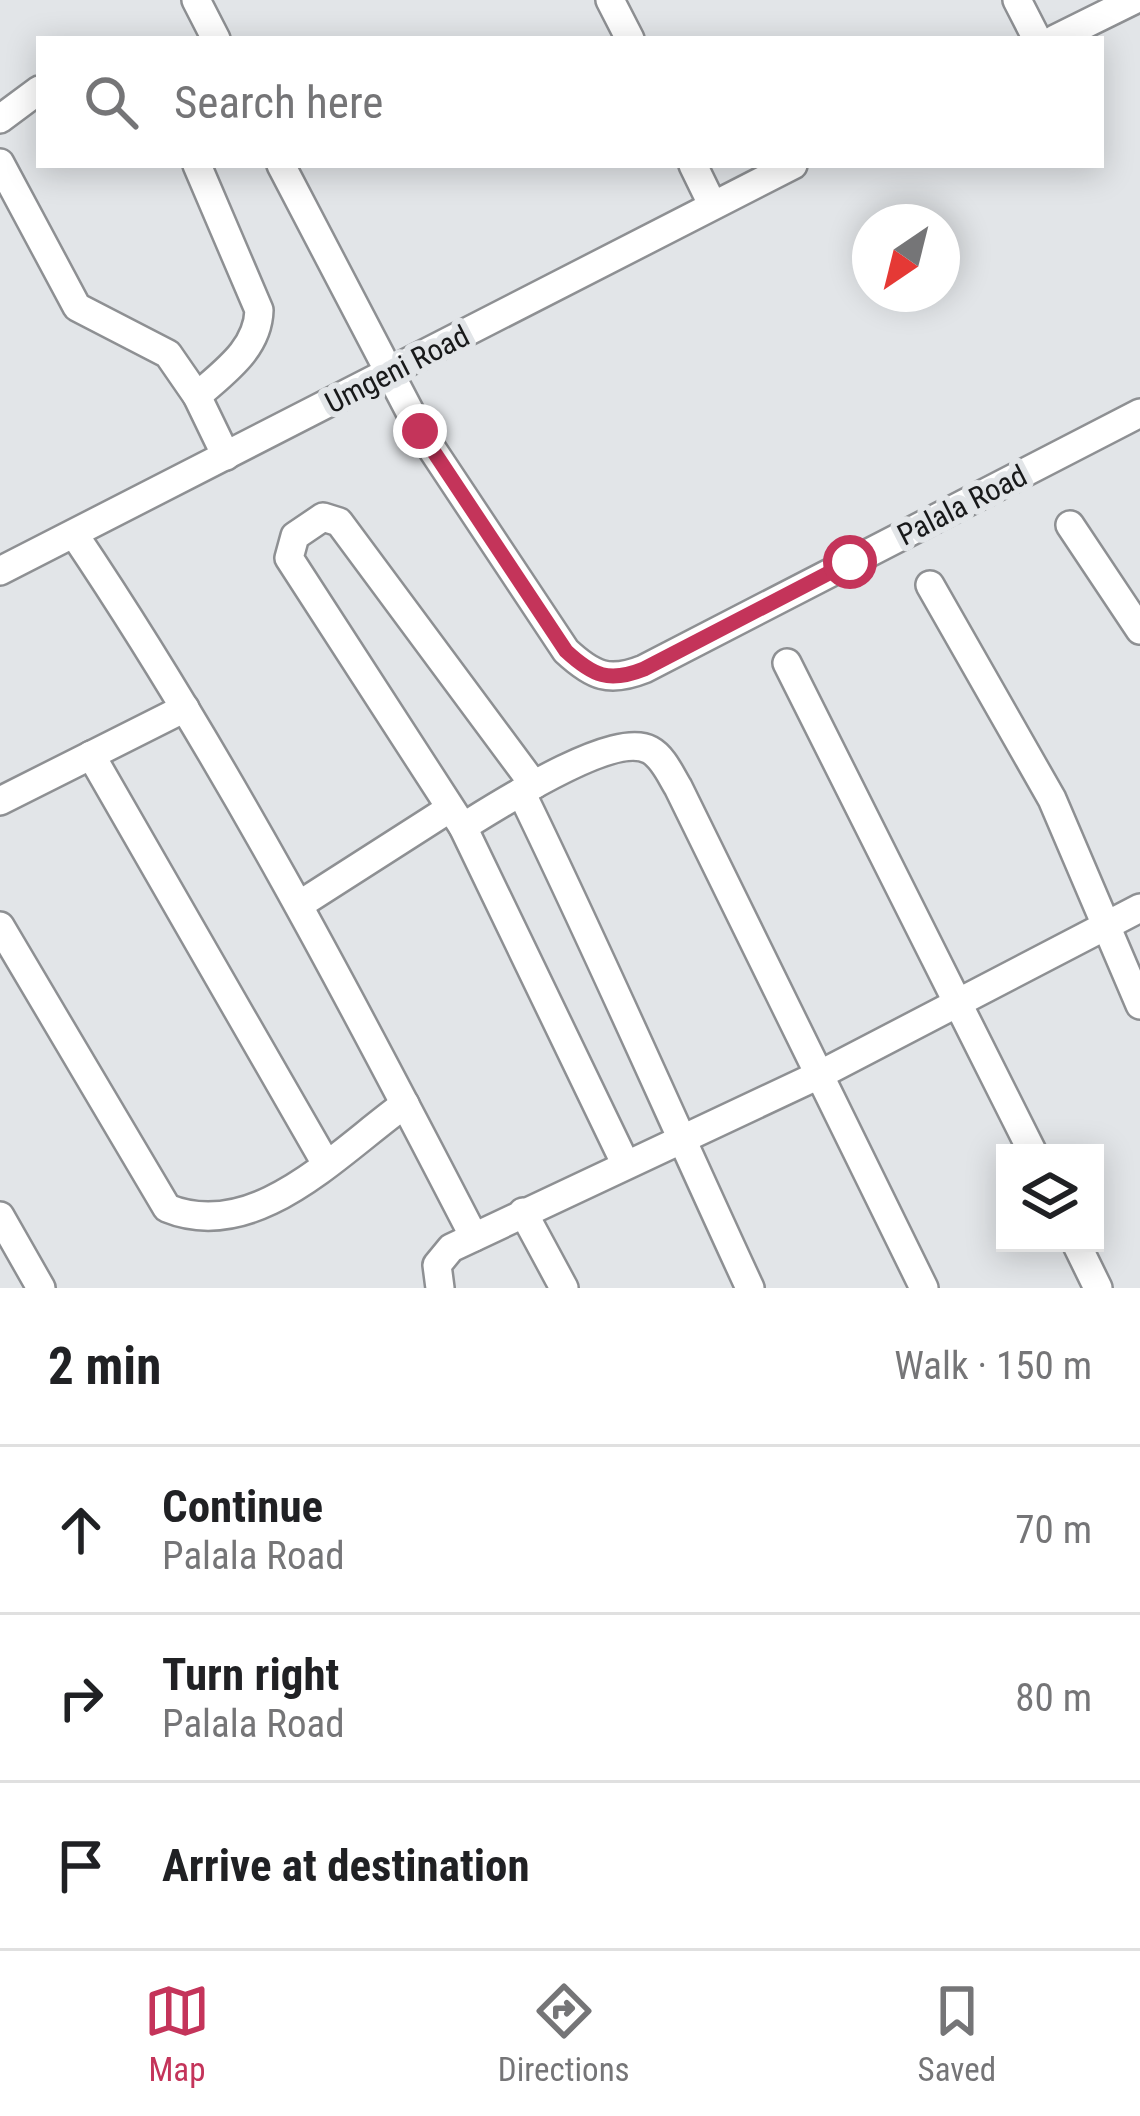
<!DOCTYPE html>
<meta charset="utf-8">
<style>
body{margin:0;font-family:"Roboto Condensed",sans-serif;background:#f2f2f2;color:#202124}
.controls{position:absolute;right:36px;bottom:36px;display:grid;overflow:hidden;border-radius:0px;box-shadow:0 6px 30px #0003}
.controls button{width:108px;height:108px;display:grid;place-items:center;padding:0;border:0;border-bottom:3px solid #e0e0e0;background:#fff;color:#202124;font:60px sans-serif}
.compass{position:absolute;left:852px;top:204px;width:108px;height:108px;border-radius:50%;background:#fff;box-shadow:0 6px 30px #0003;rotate:215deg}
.stop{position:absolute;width:36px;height:36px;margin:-27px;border:9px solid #c4345a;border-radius:50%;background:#fff}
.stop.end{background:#c4345a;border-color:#fff;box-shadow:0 3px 12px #0008}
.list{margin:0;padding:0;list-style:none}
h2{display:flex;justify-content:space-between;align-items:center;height:156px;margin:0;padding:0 48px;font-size:51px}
h2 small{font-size:39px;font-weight:400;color:#757577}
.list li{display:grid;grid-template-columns:78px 1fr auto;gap:36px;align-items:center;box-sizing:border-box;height:168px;padding:0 48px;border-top:3px solid #e0e0e0}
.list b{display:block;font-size:45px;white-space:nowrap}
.list p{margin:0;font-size:39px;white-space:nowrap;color:#757577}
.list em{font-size:39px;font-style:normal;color:#757577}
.icon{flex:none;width:66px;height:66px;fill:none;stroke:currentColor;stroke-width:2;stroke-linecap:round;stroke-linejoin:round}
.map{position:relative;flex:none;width:1140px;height:1288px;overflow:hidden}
.search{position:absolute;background:#fff;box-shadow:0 6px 30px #0003;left:36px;right:36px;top:36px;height:132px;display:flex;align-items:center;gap:30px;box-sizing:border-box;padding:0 42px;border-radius:0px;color:#757577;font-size:45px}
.sheet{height:660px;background:#fff}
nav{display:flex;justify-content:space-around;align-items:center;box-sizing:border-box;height:168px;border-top:3px solid #e0e0e0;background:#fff;font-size:33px;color:#757577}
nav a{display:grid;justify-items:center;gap:6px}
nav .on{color:#c4345a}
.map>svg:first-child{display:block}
</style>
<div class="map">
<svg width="1140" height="1288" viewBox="0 0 1140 1288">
<rect width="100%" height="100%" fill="#e2e5e8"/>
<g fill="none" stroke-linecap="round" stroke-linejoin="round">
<defs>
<g id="minor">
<path d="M 196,0 L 216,39"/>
<path d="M 610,0 L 630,39"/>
<path d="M 1017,0 L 1037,39"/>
<path d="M 1055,39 L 1134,0"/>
<path d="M 0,119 L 39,90"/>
<path d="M 0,163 L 77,307 L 168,354 L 197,396 L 226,456"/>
<path d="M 197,165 L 259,310 C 258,349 224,372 197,396"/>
<path d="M 281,165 L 420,431 L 566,651 C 593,676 609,683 644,669 L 1140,413"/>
<path d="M 693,165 L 712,204"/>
<path d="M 1070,525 L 1140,630"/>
<path d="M 74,534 C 224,757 350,997 474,1237"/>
<path d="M 0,571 L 793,165"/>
<path d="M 930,585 L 1052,799 L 1140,1005"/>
<path d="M 787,663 L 1033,1153"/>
<path d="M 91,755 L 325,1162"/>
<path d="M 534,785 L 339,522 L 323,517 L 295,536 L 289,558 L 463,827 L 625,1163"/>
<path d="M 521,792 C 601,956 673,1122 750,1288"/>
<path d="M 0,801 L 185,708"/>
<path d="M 463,827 C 497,806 614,730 650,750 C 663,757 670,774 678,787 L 924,1288"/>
<path d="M 299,905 L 449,809"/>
<path d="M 0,926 L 167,1208 C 255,1244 337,1153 405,1104"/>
<path d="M 523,1212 L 564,1288"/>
<path d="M 0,1216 L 41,1288"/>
<path d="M 1076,1243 L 1098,1288"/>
<path d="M 440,1288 L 437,1265 L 451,1248 L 823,1073 L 1140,908"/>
</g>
</defs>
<use href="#minor" stroke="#8e9093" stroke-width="32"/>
<use href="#minor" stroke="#fff" stroke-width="27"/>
</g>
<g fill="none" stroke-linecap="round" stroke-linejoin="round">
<path stroke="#c4345a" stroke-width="15" d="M 420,431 L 566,651 C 593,676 609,683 644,669 L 850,562"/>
</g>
<g text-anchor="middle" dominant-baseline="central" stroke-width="12" stroke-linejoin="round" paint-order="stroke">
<g font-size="30" fill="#18191a" stroke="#e2e5e8">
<text transform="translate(397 369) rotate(-27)">Umgeni Road</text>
<text transform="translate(962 505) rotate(-27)">Palala Road</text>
</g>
</g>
</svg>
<div class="controls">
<button><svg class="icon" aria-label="layers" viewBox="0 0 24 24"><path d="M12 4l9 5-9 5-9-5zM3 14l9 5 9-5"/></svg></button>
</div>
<svg class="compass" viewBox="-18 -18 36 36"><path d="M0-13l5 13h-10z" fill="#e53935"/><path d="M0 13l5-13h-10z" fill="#757577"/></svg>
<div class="stop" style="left:850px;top:562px"></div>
<div class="stop end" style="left:420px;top:431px"></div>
<div class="search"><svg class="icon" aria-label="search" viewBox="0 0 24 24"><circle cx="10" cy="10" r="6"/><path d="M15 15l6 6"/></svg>Search here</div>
</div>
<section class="sheet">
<h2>2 min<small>Walk · 150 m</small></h2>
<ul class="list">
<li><svg class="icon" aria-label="ahead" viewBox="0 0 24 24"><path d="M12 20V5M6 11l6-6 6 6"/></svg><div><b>Continue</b><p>Palala Road</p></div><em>70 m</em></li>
<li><svg class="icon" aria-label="right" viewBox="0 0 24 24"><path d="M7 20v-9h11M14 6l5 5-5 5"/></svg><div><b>Turn right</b><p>Palala Road</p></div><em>80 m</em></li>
<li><svg class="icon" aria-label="arrive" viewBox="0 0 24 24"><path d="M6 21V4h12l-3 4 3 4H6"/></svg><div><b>Arrive at destination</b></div></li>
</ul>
</section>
<nav>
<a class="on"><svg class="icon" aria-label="map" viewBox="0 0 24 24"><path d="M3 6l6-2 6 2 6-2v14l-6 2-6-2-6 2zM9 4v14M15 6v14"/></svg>Map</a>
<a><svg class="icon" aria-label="directions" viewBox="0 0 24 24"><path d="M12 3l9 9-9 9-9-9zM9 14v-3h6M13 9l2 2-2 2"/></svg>Directions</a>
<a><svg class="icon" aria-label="saved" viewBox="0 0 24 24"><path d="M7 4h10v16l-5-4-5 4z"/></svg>Saved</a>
</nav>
